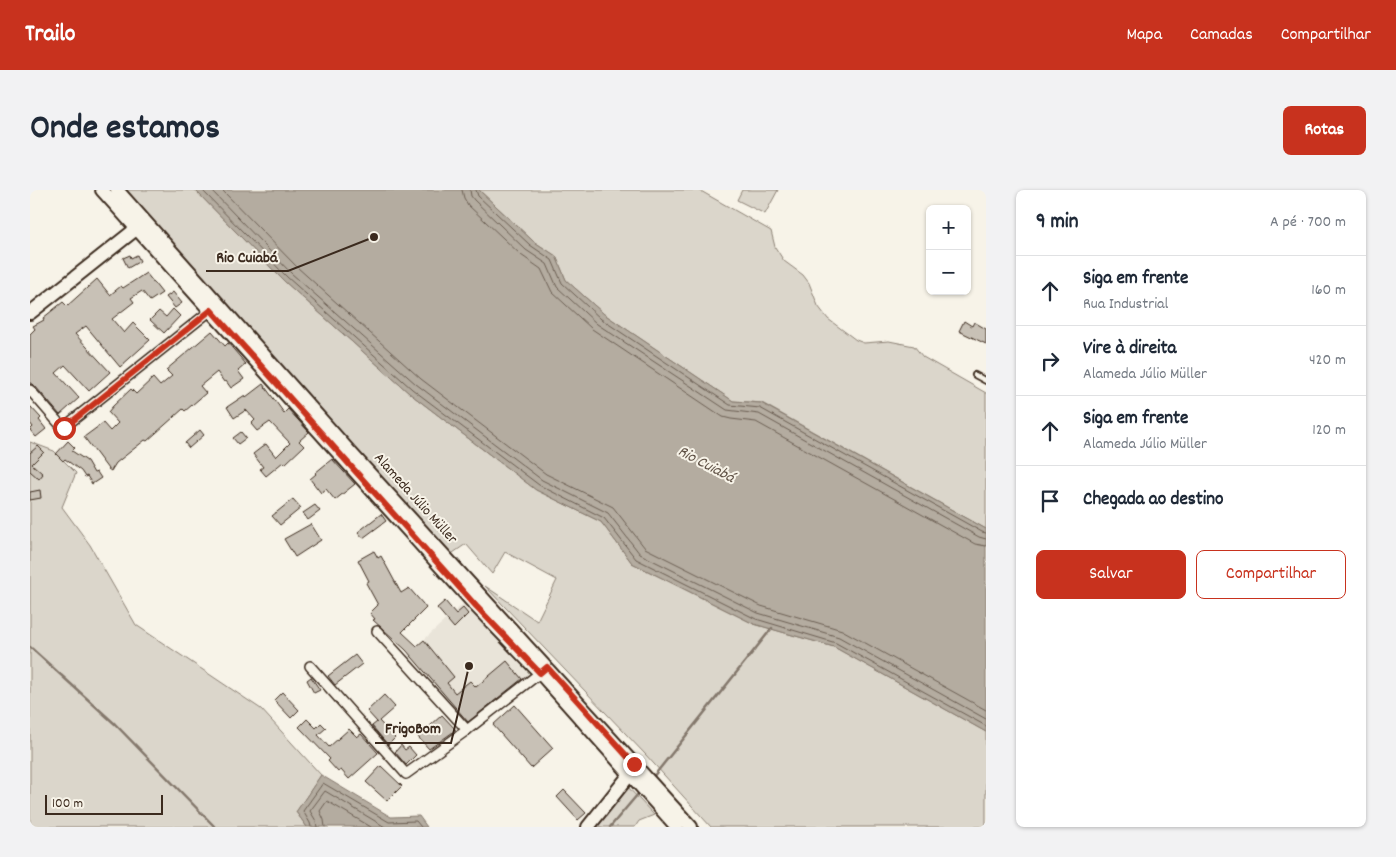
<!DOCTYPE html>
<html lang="pt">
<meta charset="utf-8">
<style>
body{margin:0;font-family:Dekko,sans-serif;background:#f2f2f3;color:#1f2937}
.controls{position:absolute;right:15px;top:15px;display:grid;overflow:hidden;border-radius:8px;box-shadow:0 1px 4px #0004}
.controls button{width:45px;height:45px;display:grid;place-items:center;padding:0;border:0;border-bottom:1px solid #e0e1e3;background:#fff;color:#1f2937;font:25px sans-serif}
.scale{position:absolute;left:15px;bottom:12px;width:118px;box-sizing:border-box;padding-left:5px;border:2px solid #3b2a1e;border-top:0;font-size:14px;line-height:18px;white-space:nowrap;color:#3b2a1e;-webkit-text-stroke:4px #f7f3e8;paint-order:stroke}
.stop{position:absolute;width:15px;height:15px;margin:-11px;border:4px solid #c8321e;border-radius:50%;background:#fff}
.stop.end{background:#c8321e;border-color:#fff;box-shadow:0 1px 5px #0008}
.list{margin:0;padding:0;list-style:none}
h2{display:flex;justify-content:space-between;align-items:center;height:65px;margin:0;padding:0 20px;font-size:21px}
h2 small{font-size:16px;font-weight:400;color:#747a83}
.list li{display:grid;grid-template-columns:32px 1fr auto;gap:15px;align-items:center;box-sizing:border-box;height:70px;padding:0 20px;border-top:1px solid #e0e1e3}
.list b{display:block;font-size:19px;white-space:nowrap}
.list p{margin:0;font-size:16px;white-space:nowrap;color:#747a83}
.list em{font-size:16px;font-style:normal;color:#747a83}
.actions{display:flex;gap:10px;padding:15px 20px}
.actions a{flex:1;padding:11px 0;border:1px solid #c8321e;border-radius:8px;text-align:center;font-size:18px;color:#c8321e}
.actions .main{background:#c8321e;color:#fff}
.icon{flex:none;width:28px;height:28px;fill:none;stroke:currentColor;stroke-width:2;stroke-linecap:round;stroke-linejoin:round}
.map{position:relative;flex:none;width:956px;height:637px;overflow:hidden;border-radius:8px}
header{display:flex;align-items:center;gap:30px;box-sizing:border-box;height:70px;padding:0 25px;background:#c8321e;color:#fff}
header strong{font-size:24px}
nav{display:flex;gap:28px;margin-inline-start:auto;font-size:18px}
.intro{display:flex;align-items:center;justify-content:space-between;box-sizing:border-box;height:120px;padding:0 30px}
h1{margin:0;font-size:35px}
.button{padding:12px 22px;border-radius:8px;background:#c8321e;color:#fff;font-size:18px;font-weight:700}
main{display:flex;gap:30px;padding:0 30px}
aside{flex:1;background:#fff;border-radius:8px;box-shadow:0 1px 4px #0004}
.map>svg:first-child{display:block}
</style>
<header>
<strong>Trailo</strong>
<nav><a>Mapa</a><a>Camadas</a><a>Compartilhar</a></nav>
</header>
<div class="intro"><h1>Onde estamos</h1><a class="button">Rotas</a></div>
<main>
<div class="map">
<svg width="956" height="637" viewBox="0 0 956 637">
<rect width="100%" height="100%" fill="#f7f3e8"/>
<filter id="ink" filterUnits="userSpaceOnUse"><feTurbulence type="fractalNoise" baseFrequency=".02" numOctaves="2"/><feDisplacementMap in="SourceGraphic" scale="10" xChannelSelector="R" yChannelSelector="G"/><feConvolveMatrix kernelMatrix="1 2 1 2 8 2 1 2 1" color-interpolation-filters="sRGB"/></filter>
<g filter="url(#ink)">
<path fill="#e9e4d9" d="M 433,414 L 502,487 L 438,537 L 376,466 Z"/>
<g fill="#dbd6cb" stroke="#8b8074">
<path d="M 91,0 L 165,0 L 254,91 L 379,203 L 506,300 L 571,332 L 602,373 L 724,434 L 804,457 L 956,542 L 956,637 L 681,637 L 615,564 L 455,396 L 507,431 L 527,390 L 475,362 L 462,384 L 436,354 L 420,365 Z"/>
<path d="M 449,0 L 669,0 L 741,41 L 745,57 L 754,71 L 773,85 L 779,93 L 788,116 L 798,129 L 826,150 L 834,153 L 859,151 L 884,156 L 893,167 L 956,203 L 956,339 L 732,213 L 703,211 L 574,124 L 536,90 L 526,66 L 503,51 Z"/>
<path d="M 712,0 L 748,0 L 735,24 L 707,10 Z"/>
<path d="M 0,252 L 24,261 L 46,283 L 32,317 L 60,355 L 106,435 L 231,519 L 291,585 L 266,622 L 277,637 L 0,637 Z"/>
<path d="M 596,595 L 624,625 L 609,631 L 605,637 L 564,637 Z"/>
</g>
<g fill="#b4aca0" stroke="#84786c">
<path d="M 165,0 L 449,0 L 503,51 L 526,66 L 536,90 L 574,124 L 703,211 L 731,213 L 956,339 L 956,542 L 804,457 L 724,434 L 602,373 L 571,332 L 506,300 L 379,203 L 254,91 Z"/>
<path d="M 291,585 L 361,627 L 389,626 L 397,637 L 277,637 L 266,622 Z"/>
</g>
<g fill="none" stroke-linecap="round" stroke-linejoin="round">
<g stroke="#6b5e52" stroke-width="1">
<path d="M 172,0 L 257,87 L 382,199 L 509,295 L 574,328 L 606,369 L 726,429 L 806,453 L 956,536"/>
<path d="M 181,0 L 261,83 L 386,194 L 512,290 L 578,323 L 610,364 L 728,423 L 809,447 L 956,529"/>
<path d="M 192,0 L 267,77 L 391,189 L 516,284 L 583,317 L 615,358 L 731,416 L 812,440 L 956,520"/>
<path d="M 432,0 L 434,8 L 438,15 L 491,65 L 511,79 L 522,102 L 562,139 L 693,227 L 701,229 L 726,232 L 945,354 L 956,356"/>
<path d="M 440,0 L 441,6 L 444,10 L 496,60 L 517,74 L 527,97 L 567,134 L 697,220 L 729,224 L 949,347 L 956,349"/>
<path d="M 446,0 L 448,6 L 500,55 L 522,70 L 532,93 L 571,129 L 700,215 L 730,218 L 952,342 L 956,343"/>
<path d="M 281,637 L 280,633 L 273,621 L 293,593 L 359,632 L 386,631 L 391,637"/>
<path d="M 287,637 L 286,631 L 280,621 L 295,601 L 355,637"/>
<path d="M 295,637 L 294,630 L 290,621 L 297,611 L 341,637"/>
</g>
<g stroke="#84786c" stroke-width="2.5">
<path d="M 0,457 L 85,534 L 185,637"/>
<path d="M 623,587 L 742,438"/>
<path d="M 580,637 L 608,604"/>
</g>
</g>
<g fill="#c8c1b6" stroke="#3b2a1e">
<path d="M 100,65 L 101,68 L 107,65 L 110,71 L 98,78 L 93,68 Z"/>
<path d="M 116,83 L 132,103 L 120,111 L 112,101 L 101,108 L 104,112 L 82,129 L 94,143 L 103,133 L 120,150 L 90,177 L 56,136 L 45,144 L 80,182 L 59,201 L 35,175 L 26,183 L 49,208 L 30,225 L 5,196 L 0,193 L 0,144 L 5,139 L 3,136 L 14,130 L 13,128 L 33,112 L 37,116 L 67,89 L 80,105 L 91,96 L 93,98 Z"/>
<path d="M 143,102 L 152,113 L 145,118 L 136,107 Z"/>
<path d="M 143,119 L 150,126 L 134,143 L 120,130 L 129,121 L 136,127 Z"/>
<path d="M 934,131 L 942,136 L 944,132 L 956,139 L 956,154 L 929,141 Z"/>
<path d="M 182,141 L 195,156 L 198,153 L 216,174 L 208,181 L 214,189 L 201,198 L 196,191 L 194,192 L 187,182 L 170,196 L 176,203 L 155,221 L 153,219 L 117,251 L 115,250 L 86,273 L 81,281 L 78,279 L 54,247 L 73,233 L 80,241 L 88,233 L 78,222 L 83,216 L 101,199 L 106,204 L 123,188 L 130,196 L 142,186 L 136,180 Z"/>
<path d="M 233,194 L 254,223 L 258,219 L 279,242 L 269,251 L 274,256 L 255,274 L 253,272 L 236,286 L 230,279 L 233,277 L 223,264 L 236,254 L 246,267 L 260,253 L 240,232 L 227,241 L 221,234 L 225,230 L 216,220 L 204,228 L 197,217 L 215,205 L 216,207 Z"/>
<path d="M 0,216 L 11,228 L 9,230 L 16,239 L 6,247 L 0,240 L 3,237 L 0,233 Z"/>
<path d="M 170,240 L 174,245 L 159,258 L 155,253 Z"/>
<path d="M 211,242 L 216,248 L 208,254 L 203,248 Z"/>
<path d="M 38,251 L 45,258 L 42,261 L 57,271 L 64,283 L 67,282 L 71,288 L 62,294 L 57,286 L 55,287 L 51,281 L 35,269 L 33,271 L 26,264 Z"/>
<path d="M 8,256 L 14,262 L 2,274 L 13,284 L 9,289 L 0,281 L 0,263 Z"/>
<path d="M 302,269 L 325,294 L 305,310 L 296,299 L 291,303 L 280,289 L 286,284 L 285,283 Z"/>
<path d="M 10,300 L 11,308 L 0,310 L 0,302 Z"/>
<path d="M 263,309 L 271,318 L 250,335 L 242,326 Z"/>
<path d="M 285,315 L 290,321 L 278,330 L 273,323 Z"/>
<path d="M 351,324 L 356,331 L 333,348 L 328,342 Z"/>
<path d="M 281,334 L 291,350 L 265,367 L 254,349 Z"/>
<path d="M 344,361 L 348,368 L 351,366 L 371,403 L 379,398 L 393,414 L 396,418 L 372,442 L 387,456 L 394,450 L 424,487 L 417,493 L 425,503 L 440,491 L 446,497 L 477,471 L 492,489 L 438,532 L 376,460 L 343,430 L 345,429 L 340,423 L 348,415 L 336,393 L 339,391 L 328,370 Z"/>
<path d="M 415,411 L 426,424 L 433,418 L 438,424 L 424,438 L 407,418 Z"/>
<path d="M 325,465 L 332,474 L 305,495 L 298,486 Z"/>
<path d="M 281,487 L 290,500 L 284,503 L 277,490 Z"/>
<path d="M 252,502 L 269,520 L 261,528 L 244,510 Z"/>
<path d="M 354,505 L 365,517 L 349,531 L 365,548 L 358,555 L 342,536 L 347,532 L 337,521 Z"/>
<path d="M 485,515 L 523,558 L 501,578 L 463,535 Z"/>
<path d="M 412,525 L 426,540 L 399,559 L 388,547 Z"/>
<path d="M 277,529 L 286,538 L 291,533 L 296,538 L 288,545 L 299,557 L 319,539 L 327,547 L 331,544 L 348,563 L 319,589 L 311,580 L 308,582 L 298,571 L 300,569 L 269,537 Z"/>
<path d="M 371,555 L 375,560 L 379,557 L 386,565 L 376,575 L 365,562 Z"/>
<path d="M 351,576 L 372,596 L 357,611 L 336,592 Z"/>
<path d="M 534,600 L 556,623 L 548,630 L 527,607 Z"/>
</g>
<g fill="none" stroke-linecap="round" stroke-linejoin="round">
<defs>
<path id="lane" d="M 945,185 L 956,191"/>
<g id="street">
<path d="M 0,200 L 33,238 L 185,117"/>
<path d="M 347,441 L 437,540"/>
<path d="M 280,476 L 376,584 L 437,540 L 515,479"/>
</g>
<g id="secondary">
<path d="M 72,0 L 446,416 L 510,483 L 647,637"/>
<path d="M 87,0 L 319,261 L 661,637"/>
<path d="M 0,123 L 111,35"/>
<path d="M 558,637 L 605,578"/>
</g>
</defs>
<use href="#lane" stroke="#3b2a1e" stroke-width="8"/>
<use href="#street" stroke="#3b2a1e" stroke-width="12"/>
<use href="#secondary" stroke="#3b2a1e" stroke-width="16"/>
<use href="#lane" stroke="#f7f3e8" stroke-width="4.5"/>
<use href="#street" stroke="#f7f3e8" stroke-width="9"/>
<use href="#secondary" stroke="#f7f3e8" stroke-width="12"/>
</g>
</g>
<g fill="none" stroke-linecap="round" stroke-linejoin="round" filter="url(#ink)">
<path stroke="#c8321e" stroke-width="6" d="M 34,238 L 181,120 L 446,416 L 510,483 L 517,477 L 604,574"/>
</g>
<g text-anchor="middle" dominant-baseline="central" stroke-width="4" stroke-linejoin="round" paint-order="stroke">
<g font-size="15" fill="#3b2a1e" stroke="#f7f3e8">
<text transform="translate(385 309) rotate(48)">Alameda Júlio Müller</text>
</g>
<g font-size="16" font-style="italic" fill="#5f5145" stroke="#f7f3e8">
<text transform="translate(676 275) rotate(28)">Rio Cuiabá</text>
</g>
</g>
<path fill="none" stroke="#3b2a1e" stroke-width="2" d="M344 47L258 81H176M439 476L421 553H345"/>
<g fill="#3b2a1e" stroke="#f7f3e8" stroke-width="2">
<circle cx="344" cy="47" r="5"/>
<circle cx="439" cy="476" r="5"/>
</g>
<g font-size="16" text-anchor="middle" font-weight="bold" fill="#3b2a1e" stroke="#f7f3e8" stroke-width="4" stroke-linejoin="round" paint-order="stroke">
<text x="217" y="72">Rio Cuiabá</text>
<text x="383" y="543">FrigoBom</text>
</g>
</svg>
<div class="controls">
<button>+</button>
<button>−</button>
</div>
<div class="scale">100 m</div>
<div class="stop" style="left:34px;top:238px"></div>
<div class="stop end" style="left:604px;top:574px"></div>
</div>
<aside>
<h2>9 min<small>A pé · 700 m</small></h2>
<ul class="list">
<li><svg class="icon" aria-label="ahead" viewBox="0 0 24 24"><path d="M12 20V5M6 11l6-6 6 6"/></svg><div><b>Siga em frente</b><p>Rua Industrial</p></div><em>160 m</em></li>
<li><svg class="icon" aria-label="right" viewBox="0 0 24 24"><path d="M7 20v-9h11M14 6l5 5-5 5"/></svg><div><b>Vire à direita</b><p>Alameda Júlio Müller</p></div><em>420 m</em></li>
<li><svg class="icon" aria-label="ahead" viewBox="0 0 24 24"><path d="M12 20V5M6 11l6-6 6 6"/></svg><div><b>Siga em frente</b><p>Alameda Júlio Müller</p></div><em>120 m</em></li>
<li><svg class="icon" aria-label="arrive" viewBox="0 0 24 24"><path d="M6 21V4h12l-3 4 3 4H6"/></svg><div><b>Chegada ao destino</b></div></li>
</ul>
<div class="actions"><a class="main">Salvar</a><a>Compartilhar</a></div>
</aside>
</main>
